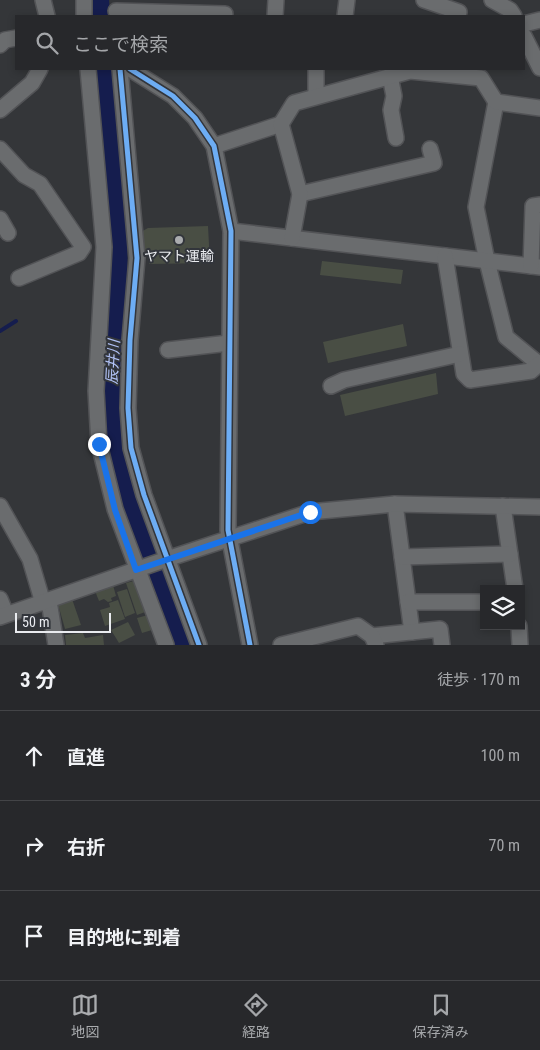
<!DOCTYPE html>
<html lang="ja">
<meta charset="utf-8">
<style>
body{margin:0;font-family:"Roboto Condensed","Noto Sans JP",sans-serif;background:#2f3033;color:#f1f3f6}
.controls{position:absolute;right:15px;bottom:15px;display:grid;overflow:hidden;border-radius:0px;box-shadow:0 2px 8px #0003}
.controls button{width:45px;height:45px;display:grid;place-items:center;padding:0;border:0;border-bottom:1px solid #434447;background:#27282b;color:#f1f3f6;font:25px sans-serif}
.scale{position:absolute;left:15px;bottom:12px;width:96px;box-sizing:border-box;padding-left:5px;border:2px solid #e9ebef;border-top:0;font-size:14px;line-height:18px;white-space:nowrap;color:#e9ebef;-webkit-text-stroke:4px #32353b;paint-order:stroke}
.stop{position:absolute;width:15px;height:15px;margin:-11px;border:4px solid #1a73e8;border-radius:50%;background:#fff}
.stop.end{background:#1a73e8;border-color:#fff;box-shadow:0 1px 5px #0008}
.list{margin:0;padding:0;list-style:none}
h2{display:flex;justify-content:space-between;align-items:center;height:65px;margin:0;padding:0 20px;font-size:21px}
h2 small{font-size:16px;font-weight:400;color:#a4a6a9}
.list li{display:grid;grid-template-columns:32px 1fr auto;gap:15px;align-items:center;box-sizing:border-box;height:90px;padding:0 20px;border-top:1px solid #434447}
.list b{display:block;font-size:19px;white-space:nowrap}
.list em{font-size:16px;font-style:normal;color:#a4a6a9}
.icon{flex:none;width:28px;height:28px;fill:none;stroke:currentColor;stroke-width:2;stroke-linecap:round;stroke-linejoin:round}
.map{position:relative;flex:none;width:540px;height:645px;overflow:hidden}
.search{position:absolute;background:#27282b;box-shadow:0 2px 8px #0003;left:15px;right:15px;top:15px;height:55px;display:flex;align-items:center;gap:12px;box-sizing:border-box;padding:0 18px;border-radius:0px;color:#a4a6a9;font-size:19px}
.sheet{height:335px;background:#27282b}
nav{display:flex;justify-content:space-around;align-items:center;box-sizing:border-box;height:70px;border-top:1px solid #434447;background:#27282b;font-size:14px;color:#a4a6a9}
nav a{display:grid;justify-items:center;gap:2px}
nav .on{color:#aaacaf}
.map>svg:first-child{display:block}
</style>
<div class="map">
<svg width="540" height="645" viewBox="0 0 540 645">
<rect width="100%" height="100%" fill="#343639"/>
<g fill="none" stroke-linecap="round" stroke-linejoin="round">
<path stroke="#151d4e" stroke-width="4" d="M 0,331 L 16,321"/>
<g stroke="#151d4e" stroke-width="22">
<path d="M 98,0 L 99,16"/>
<path d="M 103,69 L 116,227 L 117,284 L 110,407 L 112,440 L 121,480 L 180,645"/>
</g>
</g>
<g fill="#494e44">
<path d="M 208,226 L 210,263 L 149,264 L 149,251 L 144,251 L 139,233 L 148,228 Z"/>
<path d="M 322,261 L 403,270 L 401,284 L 320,275 Z"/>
<path d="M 403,324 L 407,346 L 328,363 L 323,342 Z"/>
<path d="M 436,373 L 438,394 L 345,416 L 340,395 Z"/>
<path d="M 138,580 L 148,611 L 137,615 L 126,583 Z"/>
<path d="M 113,585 L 116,596 L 111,598 L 112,601 L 108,602 L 104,599 L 99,601 L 95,591 Z"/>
<path d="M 127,589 L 135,613 L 125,617 L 117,592 Z"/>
<path d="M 72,599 L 81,625 L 65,629 L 58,604 Z"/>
<path d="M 118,600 L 125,619 L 105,626 L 100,610 L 110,607 L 109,603 Z"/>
<path d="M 148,615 L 152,630 L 142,633 L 137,618 Z"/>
<path d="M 128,622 L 135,635 L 119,643 L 111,630 Z"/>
<path d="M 83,633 L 85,638 L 103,635 L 104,645 L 66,645 L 65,635 Z"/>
</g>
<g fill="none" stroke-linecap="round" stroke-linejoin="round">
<defs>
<g id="minor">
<path d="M 43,0 L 47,16"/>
<path d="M 84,0 L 84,16"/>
<path d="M 424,0 L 459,12"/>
<path d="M 492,0 L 510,10 L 514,16"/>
<path d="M 116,11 L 225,14"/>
<path d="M 275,16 L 276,0"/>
<path d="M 345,16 L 347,0"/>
<path d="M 524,24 L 540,20"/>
<path d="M 524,36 L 540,68"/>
<path d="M 0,45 L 5,40 L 16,38"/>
<path d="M 88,69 L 104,247 L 96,391 L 99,444 L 115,509 L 166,645"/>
<path d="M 120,69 L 137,258 L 130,340 L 128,408 L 131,448 L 144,495 L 199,645"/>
<path d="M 130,69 L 173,96 L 195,118 L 214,146 L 231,231 L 228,530 L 250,645"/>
<path d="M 316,69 L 316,96"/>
<path d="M 390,76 L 394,96 L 391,110 L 396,138"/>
<path d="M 496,102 L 476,207 L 487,261 L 506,337 L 540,365"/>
<path d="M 0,110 L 32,83 L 40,69"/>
<path d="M 214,146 L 281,124"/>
<path d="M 0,149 L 24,175 L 40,184 L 83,247 L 79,253 L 19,278"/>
<path d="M 300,194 L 434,163 L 430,149"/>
<path d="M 0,219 L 8,233"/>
<path d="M 231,231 L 540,267"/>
<path d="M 292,238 L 300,194 L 281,124 L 294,103 L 410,71 L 481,78 L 496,102 L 540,108"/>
<path d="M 445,256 L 464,374 L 470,380 L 531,371 L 539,364"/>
<path d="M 531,266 L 533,206 L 540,205"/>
<path d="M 168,350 L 229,343"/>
<path d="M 331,386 L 344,380 L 460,354"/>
<path d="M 395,504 L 412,632"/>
<path d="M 0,506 L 30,559 L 43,603"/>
<path d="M 503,506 L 515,589"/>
<path d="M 402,557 L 510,554"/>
<path d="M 0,599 L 6,614"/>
<path d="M 49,601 L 56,645"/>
<path d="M 408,602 L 484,602"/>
<path d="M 0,617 L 167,559 L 310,512 L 395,504 L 540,507"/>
<path d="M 519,626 L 520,645"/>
<path d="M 372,636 L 440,629 L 442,645"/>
<path d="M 281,645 L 358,626 L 372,636 L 376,645"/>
</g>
</defs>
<use href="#minor" stroke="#525356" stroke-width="18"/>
<use href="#minor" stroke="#6a6c6e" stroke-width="15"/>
<defs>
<g id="cycleway">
<path d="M 120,69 L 137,258 L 130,340 L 128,408 L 131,448 L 144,495 L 199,645"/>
<path d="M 130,69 L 173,96 L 195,118 L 214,146 L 231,231 L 228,530 L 250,645"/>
</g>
</defs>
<use href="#cycleway" stroke="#32353b" stroke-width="8"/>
<use href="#cycleway" stroke="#6dadf4" stroke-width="5"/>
</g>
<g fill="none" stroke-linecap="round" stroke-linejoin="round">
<path stroke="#1a73e8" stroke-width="6" d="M 99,444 L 115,510 L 136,570 L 310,512"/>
</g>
<circle fill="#aaacaf" stroke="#32353b" stroke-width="2" cx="179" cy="240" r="5"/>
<g text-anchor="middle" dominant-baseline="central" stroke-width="4" stroke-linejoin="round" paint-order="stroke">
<g font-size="14" fill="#e9ebef" stroke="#32353b">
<text x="179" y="256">ヤマト運輸</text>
</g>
<g font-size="15" font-style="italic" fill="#b1c2f6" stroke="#32353b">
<text transform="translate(113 362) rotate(-87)">辰井川</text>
</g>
</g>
</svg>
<div class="controls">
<button><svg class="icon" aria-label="layers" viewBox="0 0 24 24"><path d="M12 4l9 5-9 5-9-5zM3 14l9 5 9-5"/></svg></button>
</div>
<div class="scale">50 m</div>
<div class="stop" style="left:310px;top:512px"></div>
<div class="stop end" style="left:99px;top:444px"></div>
<div class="search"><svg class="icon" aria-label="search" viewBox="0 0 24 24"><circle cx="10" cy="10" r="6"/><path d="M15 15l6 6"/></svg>ここで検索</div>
</div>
<section class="sheet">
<h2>3 分<small>徒歩 · 170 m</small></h2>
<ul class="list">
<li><svg class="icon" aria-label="ahead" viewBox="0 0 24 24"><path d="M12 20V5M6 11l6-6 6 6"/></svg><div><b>直進</b></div><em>100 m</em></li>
<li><svg class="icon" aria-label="right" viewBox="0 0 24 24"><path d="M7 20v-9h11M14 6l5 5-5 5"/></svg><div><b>右折</b></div><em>70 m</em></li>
<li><svg class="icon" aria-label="arrive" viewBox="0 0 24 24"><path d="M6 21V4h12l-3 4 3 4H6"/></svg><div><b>目的地に到着</b></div></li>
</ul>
</section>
<nav>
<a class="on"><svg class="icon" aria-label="map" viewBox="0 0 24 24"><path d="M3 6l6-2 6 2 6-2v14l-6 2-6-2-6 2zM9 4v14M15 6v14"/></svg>地図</a>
<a><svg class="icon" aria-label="directions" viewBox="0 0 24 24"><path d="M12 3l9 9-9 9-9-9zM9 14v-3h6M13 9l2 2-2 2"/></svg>経路</a>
<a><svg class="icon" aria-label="saved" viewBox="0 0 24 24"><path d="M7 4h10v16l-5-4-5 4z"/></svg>保存済み</a>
</nav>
